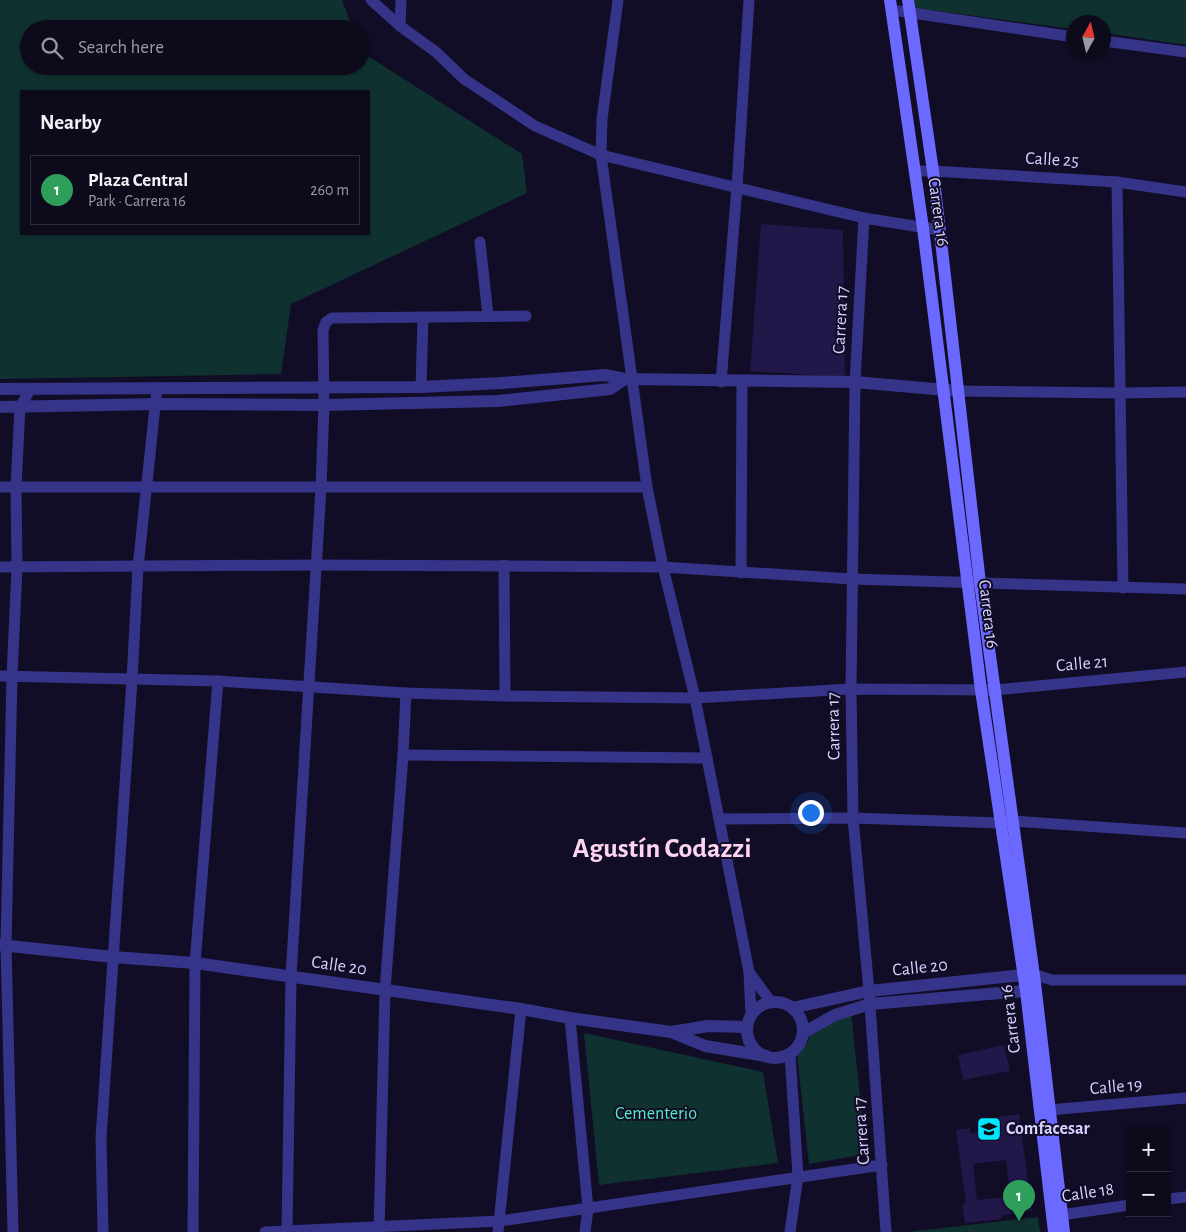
<!DOCTYPE html>
<meta charset="utf-8">
<style>
body{margin:0;font-family:"Alegreya Sans",sans-serif;background:#161325;color:#f1f3f6}
.controls{position:absolute;right:15px;bottom:15px;display:grid;overflow:hidden;border-radius:0px;box-shadow:0 1px 4px #0004}
.controls button{width:45px;height:45px;display:grid;place-items:center;padding:0;border:0;border-bottom:1px solid #2d2b3b;background:#0d0a1c;color:#f1f3f6;font:25px sans-serif}
.compass{position:absolute;left:1066px;top:15px;width:45px;height:45px;border-radius:50%;background:#0d0a1c;box-shadow:0 1px 4px #0004;rotate:8deg}
.you{position:absolute;left:810px;top:812px;width:18px;height:18px;margin:-12px;border:4px solid #fff;border-radius:50%;background:#1a73e8;box-shadow:0 0 0 8px #1a73e833}
.badge{display:grid;place-items:center;width:32px;height:32px;border-radius:50%;background:#00e6fd;color:#fff;font-size:16px;font-weight:700}
.pin{position:absolute;translate:-50% -41px;filter:drop-shadow(0 1px 2px #0008)}
.pin::after{content:'';position:absolute;top:26px;width:18px;height:15px;background:inherit;clip-path:polygon(0 0,100% 0,50% 100%)}
.list{margin:0;padding:0;list-style:none}
h2{display:flex;justify-content:space-between;align-items:center;height:65px;margin:0;padding:0 20px;font-size:21px}
h2 small{font-size:16px;font-weight:400;color:#9a9aa3}
.list li{display:grid;grid-template-columns:32px 1fr auto;gap:15px;align-items:center;box-sizing:border-box;height:70px;margin:0 10px 10px;padding:0 10px;border:1px solid #2d2b3b;border-radius:0px}
.list b{display:block;font-size:19px;white-space:nowrap}
.list p{margin:0;font-size:16px;white-space:nowrap;color:#9a9aa3}
.list em{font-size:16px;font-style:normal;color:#9a9aa3}
.icon{flex:none;width:28px;height:28px;fill:none;stroke:currentColor;stroke-width:2;stroke-linecap:round;stroke-linejoin:round}
.map{position:relative;flex:none;width:1186px;height:1232px;overflow:hidden}
.search{position:absolute;background:#0d0a1c;box-shadow:0 1px 4px #0004;left:20px;top:20px;width:350px;height:55px;display:flex;align-items:center;gap:12px;box-sizing:border-box;padding:0 18px;border-radius:28px;color:#9a9aa3;font-size:19px}
.panel{position:absolute;background:#0d0a1c;box-shadow:0 1px 4px #0004;left:20px;top:90px;width:350px;height:145px;border-radius:0px}
.map>svg:first-child{display:block}
</style>
<div class="map">
<svg width="1186" height="1232" viewBox="0 0 1186 1232">
<rect width="100%" height="100%" fill="#110d26"/>
<g fill="#0f312f" fill-rule="evenodd">
<path d="M 0,0 L 342,0 L 353,29 L 29,29 L 29,66 L 361,66 L 361,49 L 363,53 L 522,154 L 527,193 L 291,304 L 281,374 L 0,379 ZM 21,91 L 369,91 L 369,234 L 21,234 Z"/>
<path d="M 914,0 L 1186,0 L 1186,45 L 1104,33 L 1104,22 L 1074,22 L 1073,29 L 915,8 Z"/>
<path d="M 851,1012 L 866,1154 L 809,1164 L 797,1054 L 807,1043 L 810,1036 Z"/>
<path d="M 584,1033 L 763,1072 L 778,1163 L 599,1185 Z"/>
<path d="M 1038,1217 L 1040,1232 L 908,1232 Z"/>
</g>
<g fill="#211749" fill-rule="evenodd">
<path d="M 761,224 L 843,230 L 845,377 L 750,371 Z"/>
<path d="M 1004,1045 L 1010,1071 L 963,1080 L 958,1055 Z"/>
<path d="M 1019,1114 L 1032,1211 L 1001,1215 L 1002,1219 L 965,1223 L 962,1205 L 966,1204 L 956,1130 L 970,1128 L 970,1133 L 1001,1129 L 999,1117 ZM 1006,1160 L 1010,1196 L 977,1200 L 973,1164 Z"/>
</g>
<g fill="none" stroke-linecap="round" stroke-linejoin="round">
<g stroke="#363489" stroke-width="11">
<path d="M 371,0 L 400,26 L 436,52 L 464,79 L 499,102 L 535,126 L 601,155 L 864,218 L 939,230"/>
<path d="M 618,0 L 602,119 L 601,155 L 647,487 L 663,567 L 695,698 L 719,819 L 749,972 L 751,1015"/>
<path d="M 892,10 L 1074,37"/>
<path d="M 400,26 L 401,0"/>
<path d="M 1104,41 L 1186,52"/>
<path d="M 915,171 L 933,171 L 1117,182 L 1186,192"/>
<path d="M 1117,182 L 1123,588"/>
<path d="M 864,218 L 855,382 L 851,689 L 853,818 L 869,991 L 886,1232"/>
<path d="M 480,242 L 488,316"/>
<path d="M 721,382 L 737,187 L 749,0"/>
<path d="M 421,387 L 423,317"/>
<path d="M 957,391 L 1121,393 L 1186,392"/>
<path d="M 0,487 L 647,487"/>
<path d="M 504,565 L 505,696"/>
<path d="M 0,567 L 315,565 L 663,567 L 852,579 L 1186,589"/>
<path d="M 741,573 L 742,382"/>
<path d="M 0,676 L 218,681 L 406,693 L 505,696 L 695,698 L 851,689 L 995,690 L 1186,672"/>
<path d="M 403,755 L 707,758"/>
<path d="M 719,819 L 853,818 L 1000,823 L 1012,821 L 1186,833"/>
<path d="M 749,972 L 771,1002"/>
<path d="M 1033,974 L 1052,980 L 1186,980"/>
<path d="M 570,1018 L 588,1209 L 585,1232"/>
<path d="M 790,1054 L 798,1176 L 790,1232"/>
<path d="M 1049,1110 L 1186,1098"/>
<path d="M 1167,1199 L 1186,1197"/>
<path d="M 1054,1216 L 1130,1205"/>
<path d="M 13,1232 L 6,945 L 12,676 L 17,568 L 16,487 L 20,407 L 30,390"/>
<path d="M 103,1232 L 101,1138 L 132,680 L 138,567 L 157,388"/>
<path d="M 193,1232 L 195,963 L 218,681"/>
<path d="M 265,1232 L 500,1221 L 882,1165"/>
<path d="M 287,1232 L 291,976 L 321,488 L 324,405 L 323,330 L 326,322 L 332,318 L 526,316"/>
<path d="M 379,1232 L 385,990 L 403,755 L 406,693"/>
<path d="M 498,1232 L 521,1009"/>
</g>
<g stroke="#363489" stroke-width="12">
<path d="M 0,389 L 421,387 L 501,383 L 605,375 L 625,379 L 855,382 L 957,391"/>
<path d="M 0,407 L 157,404 L 324,405 L 498,401 L 610,389 L 625,379"/>
<path d="M 0,945 L 113,957 L 195,963 L 521,1009 L 570,1018 L 671,1032 L 705,1046 L 766,1056"/>
<circle cx="775" cy="1030" r="28"/>
<path d="M 792,1008 L 869,991 L 1033,974"/>
<path d="M 671,1032 L 708,1026 L 747,1027"/>
<path d="M 803,1033 L 835,1015 L 870,1004 L 1035,990"/>
</g>
<g stroke="#6b69ff" stroke-width="12">
<path d="M 890,0 L 923,228 L 981,690 L 1026,991 L 1054,1232"/>
<path d="M 908,0 L 933,171 L 980,583 L 1035,983 L 1064,1232"/>
</g>
</g>
<defs>
<symbol id="university-square" viewBox="-11 -11 22 22"><rect x="-9" y="-9" width="18" height="18" rx="4" fill="#00e6fd" stroke="#110d26"/><path d="M0-5L7-2L0 1L-7-2ZM-4 1L0 2.5L4 1V4Q0 6-4 4Z" fill="#111"/></symbol>
</defs>
<g fill-rule="evenodd">
<use href="#university-square" x="975" y="1115" width="28" height="28"/>
</g>
<g text-anchor="middle" dominant-baseline="central" stroke-width="4" stroke-linejoin="round" paint-order="stroke">
<g font-size="18" fill="#d6d2ff" stroke="#110d26">
<text transform="translate(1052 160) rotate(3)">Calle 25</text>
<text transform="translate(938 212) rotate(82)">Carrera 16</text>
<text transform="translate(841 320) rotate(-87)">Carrera 17</text>
<text transform="translate(988 614) rotate(83)">Carrera 16</text>
<text transform="translate(1082 664) rotate(-5)">Calle 21</text>
<text transform="translate(834 726) rotate(-91)">Carrera 17</text>
<text transform="translate(339 966) rotate(8)">Calle 20</text>
<text transform="translate(920 968) rotate(-6)">Calle 20</text>
<text transform="translate(1011 1019) rotate(-97)">Carrera 16</text>
<text transform="translate(1116 1087) rotate(-5)">Calle 19</text>
<text transform="translate(862 1131) rotate(-94)">Carrera 17</text>
<text transform="translate(1088 1193) rotate(-9)">Calle 18</text>
</g>
<g font-size="18" fill="#53eac2" stroke="#110d26">
<text x="656" y="1114">Cementerio</text>
</g>
<g font-size="18" font-weight="bold" fill="#d6d2ff" stroke="#110d26" text-anchor="start">
<text x="1006" y="1129">Comfacesar</text>
</g>
<g font-size="28" font-weight="bold" fill="#ffd4f0" stroke="#110d26">
<text x="662" y="849">Agustín Codazzi</text>
</g>
</g>
</svg>
<div class="controls">
<button>+</button>
<button>−</button>
</div>
<svg class="compass" viewBox="-18 -18 36 36"><path d="M0-13l5 13h-10z" fill="#e53935"/><path d="M0 13l5-13h-10z" fill="#9a9aa3"/></svg>
<div class="you"></div>
<div class="pin badge" style="left:1019px;top:1221px;background:#2e9e5b">1</div>
<div class="search"><svg class="icon" aria-label="search" viewBox="0 0 24 24"><circle cx="10" cy="10" r="6"/><path d="M15 15l6 6"/></svg>Search here</div>
<section class="panel">
<h2>Nearby<small></small></h2>
<ul class="list">
<li><span class="badge" style="background:#2e9e5b">1</span><div><b>Plaza Central</b><p>Park · Carrera 16</p></div><em>260 m</em></li>
</ul>
</section>
</div>
